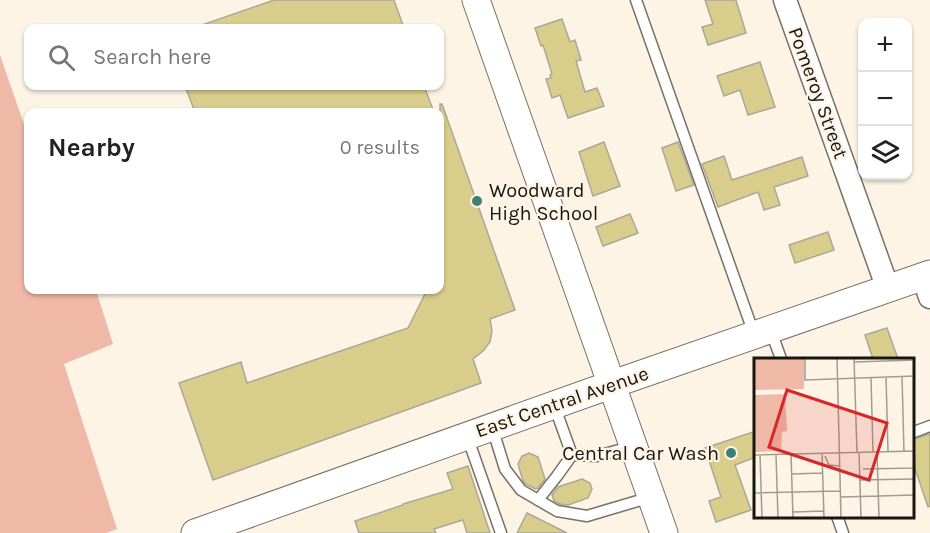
<!DOCTYPE html>
<meta charset="utf-8">
<style>
body{margin:0;font-family:Karla,sans-serif;background:#f2f2f2;color:#222}
.controls{position:absolute;right:18px;top:18px;display:grid;overflow:hidden;border-radius:12px;box-shadow:0 2px 4px #0004}
.controls button{width:54px;height:54px;display:grid;place-items:center;padding:0;border:0;border-bottom:2px solid #e0e0e0;background:#fff;color:#222;font:30px sans-serif}
.list{margin:0;padding:0;list-style:none}
h2{display:flex;justify-content:space-between;align-items:center;height:78px;margin:0;padding:0 24px;font-size:26px}
h2 small{font-size:20px;font-weight:400;color:#767676}
.icon{flex:none;width:33px;height:33px;fill:none;stroke:currentColor;stroke-width:2;stroke-linecap:round;stroke-linejoin:round}
.map{position:relative;flex:none;width:930px;height:533px;overflow:hidden}
.search{position:absolute;background:#fff;box-shadow:0 2px 4px #0004;left:24px;top:24px;width:420px;height:66px;display:flex;align-items:center;gap:15px;box-sizing:border-box;padding:0 21px;border-radius:12px;color:#767676;font-size:22px}
.panel{position:absolute;background:#fff;box-shadow:0 2px 4px #0004;left:24px;top:108px;width:420px;height:186px;border-radius:12px}
.map>svg:first-child{display:block}
</style>
<div class="map">
<svg width="930" height="533" viewBox="0 0 930 533">
<rect width="100%" height="100%" fill="#fdf4e6"/>
<path fill="#efb8a7" d="M 0,55 L 28,136 L 28,290 L 96,290 L 113,344 L 64,364 L 117,529 L 106,533 L 0,533 Z"/>
<g fill="#d9cd8c" stroke="#aaa899" stroke-width="1.5">
<path d="M 274,0 L 394,0 L 404,28 L 199,28 L 199,26 Z"/>
<path d="M 705,0 L 736,0 L 746,33 L 708,45 L 702,27 L 713,24 Z"/>
<path d="M 562,19 L 570,42 L 575,40 L 581,60 L 576,61 L 585,92 L 597,88 L 604,106 L 568,118 L 560,95 L 552,98 L 546,79 L 551,78 L 550,75 L 552,74 L 543,45 L 541,46 L 535,28 Z"/>
<path d="M 760,62 L 775,107 L 748,115 L 740,90 L 724,96 L 717,76 Z"/>
<path d="M 185,86 L 424,86 L 434,112 L 195,112 Z"/>
<path d="M 440,104 L 442,104 L 515,310 L 490,319 L 492,331 L 490,342 L 483,351 L 473,359 L 481,383 L 213,480 L 179,383 L 241,362 L 247,383 L 408,328 L 427,290 L 440,290 Z"/>
<path d="M 604,142 L 620,186 L 593,196 L 579,152 Z"/>
<path d="M 678,142 L 694,185 L 676,191 L 662,148 Z"/>
<path d="M 724,156 L 732,180 L 802,157 L 808,176 L 774,187 L 780,205 L 764,210 L 758,192 L 718,207 L 702,164 Z"/>
<path d="M 630,214 L 638,233 L 603,246 L 596,227 Z"/>
<path d="M 828,232 L 834,250 L 795,263 L 789,245 Z"/>
<path d="M 887,328 L 898,359 L 873,359 L 865,335 Z"/>
<path d="M 756,431 L 756,457 L 735,465 L 751,510 L 716,522 L 709,501 L 721,497 L 705,448 Z"/>
<path d="M 930,434 L 930,506 L 928,507 L 914,466 L 914,439 Z"/>
<path d="M 529,453 L 538,457 L 545,479 L 538,488 L 535,489 L 526,484 L 523,481 L 518,464 L 522,456 Z"/>
<path d="M 468,466 L 490,533 L 467,533 L 463,520 L 434,529 L 436,533 L 359,533 L 355,521 L 403,505 L 403,504 L 453,489 L 447,473 Z"/>
<path d="M 582,479 L 590,483 L 592,489 L 588,498 L 568,505 L 560,504 L 554,501 L 552,495 L 558,487 Z"/>
<path d="M 527,513 L 567,533 L 517,533 Z"/>
</g>
<g fill="none" stroke-linecap="round" stroke-linejoin="round">
<defs>
<g id="service">
<path d="M 636,0 L 754,334"/>
<path d="M 771,331 L 781,359"/>
<path d="M 554,405 L 572,455 L 597,456 L 634,446"/>
<path d="M 492,427 L 505,469 L 521,490 L 557,511 L 587,516 L 651,497"/>
<path d="M 914,432 L 930,426"/>
<path d="M 467,436 L 501,533"/>
<path d="M 538,500 L 557,476 L 572,455"/>
<path d="M 837,516 L 843,533"/>
</g>
<g id="minor">
<path d="M 785,0 L 888,289"/>
<path d="M 923,276 L 930,297"/>
</g>
<g id="tertiary">
<path d="M 476,0 L 664,533"/>
<path d="M 195,533 L 613,384 L 930,274"/>
</g>
</defs>
<use href="#service" stroke="#797165" stroke-width="13"/>
<use href="#minor" stroke="#797165" stroke-width="25"/>
<use href="#tertiary" stroke="#797165" stroke-width="29"/>
<use href="#service" stroke="#fff" stroke-width="10"/>
<use href="#minor" stroke="#fff" stroke-width="22"/>
<use href="#tertiary" stroke="#fff" stroke-width="27"/>
</g>
<g fill="#3d8175" stroke="#fdf4e6" stroke-width="2">
<circle cx="477" cy="201" r="6"/>
<circle cx="731" cy="453" r="6"/>
</g>
<g text-anchor="middle" dominant-baseline="central" stroke-width="4.5" stroke-linejoin="round" paint-order="stroke">
<g font-size="20" fill="#191611" stroke="#fdf4e6">
<text transform="translate(818 93) rotate(70)">Pomeroy Street</text>
<text transform="translate(562 402) rotate(-19)">East Central Avenue</text>
</g>
<g font-size="20" fill="#191611" stroke="#fdf4e6" text-anchor="start">
<text x="489" y="190">Woodward<tspan x="489" dy="23">High School</tspan></text>
<text x="719" y="453" text-anchor="end">Central Car Wash</text>
</g>
</g>
<g transform="translate(754 358)">
<rect width="160" height="160" fill="#fdf4e6"/>
<path d="M 0,0 L 50,0 L 50,31 L 0,32 ZM 31,36 L 33,73 L 28,74 L 27,93 L 0,94 L 0,37 Z" fill="#efb8a7"/>
<path fill="none" stroke="#a29b91" stroke-width="1.5" d="M 51,0 L 51,22 L 161,18M 83,0 L 87,160M 100,0 L 103,95M 100,4 L 161,2M 132,19 L 134,94M 148,19 L 150,94M 117,20 L 119,94M 160,93 L 161,116M 105,94 L 107,160M 123,94 L 125,160M 68,95 L 70,160M 37,96 L 39,160M 0,97 L 161,93M 6,97 L 8,160M 22,97 L 24,160M 71,98 L 75,107 L 86,108M 109,111 L 160,110M 38,116 L 69,115M 105,122 L 161,121M 0,135 L 86,133M 87,139 L 161,137M 39,154 L 70,153"/>
<path fill="#d62828" fill-opacity="0.15" stroke="#d62828" stroke-width="3" d="M 33,32 L 133,65 L 115,122 L 15,89 Z"/>
<rect width="160" height="160" fill="none" stroke="#191611" stroke-width="3"/>
</g>
</svg>
<div class="controls">
<button>+</button>
<button>−</button>
<button><svg class="icon" aria-label="layers" viewBox="0 0 24 24"><path d="M12 4l9 5-9 5-9-5zM3 14l9 5 9-5"/></svg></button>
</div>
<div class="search"><svg class="icon" aria-label="search" viewBox="0 0 24 24"><circle cx="10" cy="10" r="6"/><path d="M15 15l6 6"/></svg>Search here</div>
<section class="panel">
<h2>Nearby<small>0 results</small></h2>
<ul class="list">
</ul>
</section>
</div>
